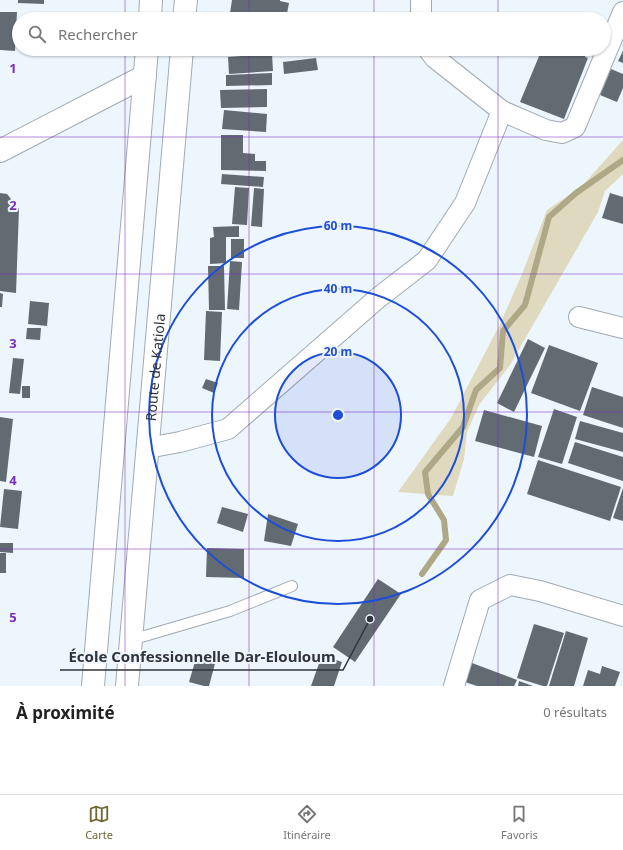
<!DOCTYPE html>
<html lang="fr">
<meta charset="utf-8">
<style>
body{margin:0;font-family:"Noto Sans",sans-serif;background:#f2f2f2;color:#222}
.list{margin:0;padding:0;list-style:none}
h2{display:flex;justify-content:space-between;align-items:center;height:52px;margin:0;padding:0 16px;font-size:17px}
h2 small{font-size:13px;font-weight:400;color:#767676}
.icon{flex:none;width:22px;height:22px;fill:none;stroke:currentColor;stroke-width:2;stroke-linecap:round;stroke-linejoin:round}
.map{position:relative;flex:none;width:623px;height:686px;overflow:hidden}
.search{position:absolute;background:#fff;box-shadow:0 1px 3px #0004;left:12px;right:12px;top:12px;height:44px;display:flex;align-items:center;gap:10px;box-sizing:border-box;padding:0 14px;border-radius:22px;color:#767676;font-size:15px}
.sheet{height:108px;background:#fff}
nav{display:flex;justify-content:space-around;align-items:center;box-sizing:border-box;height:56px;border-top:1px solid #e0e0e0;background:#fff;font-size:11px;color:#767676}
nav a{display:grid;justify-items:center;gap:2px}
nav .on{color:#726734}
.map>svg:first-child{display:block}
</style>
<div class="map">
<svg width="623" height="686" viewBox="0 0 623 686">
<rect width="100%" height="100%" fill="#eef6fd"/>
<path fill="#dfdabf" d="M 623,140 L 623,174 L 605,191 L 598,212 L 510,365 L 479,405 L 467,432 L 464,459 L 453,496 L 398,492 L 451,418 L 500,324 L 522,274 L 547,210 L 582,186 Z"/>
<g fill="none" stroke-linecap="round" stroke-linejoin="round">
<path stroke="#afa887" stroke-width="6" d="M 422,574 L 446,540 L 444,520 L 428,494 L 425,472 L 463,427 L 476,390 L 500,368 L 503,331 L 525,305 L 549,217 L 576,193 L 623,160"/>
</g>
<g fill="#626b72">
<path d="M 18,0 L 44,0 L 44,4 L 18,3 Z"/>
<path d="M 232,0 L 280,0 L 280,1 L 289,3 L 286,19 L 269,19 L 230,13 Z"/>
<path d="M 0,12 L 17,12 L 15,51 L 0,50 Z"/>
<path d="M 542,49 L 588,49 L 585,57 L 588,58 L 564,119 L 520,102 Z"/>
<path d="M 623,51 L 623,63 L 618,61 Z"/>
<path d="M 272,54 L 273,71 L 229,74 L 228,57 Z"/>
<path d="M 316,58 L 318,70 L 284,74 L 283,62 Z"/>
<path d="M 611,69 L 623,74 L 623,88 L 617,102 L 600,95 Z"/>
<path d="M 272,73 L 272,85 L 226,86 L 226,75 Z"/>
<path d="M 267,89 L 267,107 L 221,108 L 220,90 Z"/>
<path d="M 224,110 L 267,114 L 266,132 L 222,129 Z"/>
<path d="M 221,135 L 243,135 L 243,153 L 255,154 L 255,161 L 266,161 L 266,171 L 221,170 Z"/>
<path d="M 222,174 L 264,177 L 263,187 L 221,184 Z"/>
<path d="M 235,187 L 249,188 L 247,225 L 232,224 Z"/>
<path d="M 254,188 L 264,189 L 262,227 L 251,226 Z"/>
<path d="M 0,193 L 7,194 L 19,209 L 16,293 L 0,291 Z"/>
<path d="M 610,193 L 623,197 L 623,224 L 602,218 Z"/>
<path d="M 239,226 L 239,237 L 226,237 L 226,263 L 210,264 L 210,238 L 214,237 L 213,227 Z"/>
<rect x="231" y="239" width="13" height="19"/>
<path d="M 230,261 L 242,262 L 239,310 L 227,309 Z"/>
<path d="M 208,266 L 224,266 L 225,310 L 209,310 Z"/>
<path d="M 0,293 L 3,294 L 2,307 L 0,307 Z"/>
<path d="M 30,301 L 49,303 L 47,326 L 28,324 Z"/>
<path d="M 206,311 L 222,312 L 220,361 L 204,360 Z"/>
<path d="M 27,328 L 41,328 L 40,340 L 26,339 Z"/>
<path d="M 528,339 L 545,348 L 514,412 L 497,403 Z"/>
<path d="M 549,345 L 598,363 L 580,411 L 531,393 Z"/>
<path d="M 13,358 L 24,359 L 20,394 L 9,393 Z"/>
<path d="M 206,379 L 218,383 L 214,393 L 202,388 Z"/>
<rect x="22" y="386" width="8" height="12"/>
<path d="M 592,387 L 623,397 L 623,428 L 583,415 Z"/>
<path d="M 554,409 L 577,417 L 562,464 L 538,457 Z"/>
<path d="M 484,410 L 542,426 L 534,457 L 475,441 Z"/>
<path d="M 0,417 L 13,419 L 6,482 L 0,481 Z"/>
<path d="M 580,421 L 623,433 L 623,452 L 575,439 Z"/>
<path d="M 575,442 L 623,457 L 623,481 L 568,463 Z"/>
<path d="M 538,460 L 621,487 L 610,521 L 527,494 Z"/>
<path d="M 623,488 L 623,521 L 613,518 Z"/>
<path d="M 4,489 L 22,491 L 18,529 L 0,527 Z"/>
<path d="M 222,507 L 248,514 L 243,532 L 217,523 Z"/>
<path d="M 268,514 L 298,524 L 291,546 L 264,541 Z"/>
<path d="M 0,543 L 13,543 L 13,553 L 0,552 Z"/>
<path d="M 207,548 L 244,549 L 244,578 L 206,577 Z"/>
<rect x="0" y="553" width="6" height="20"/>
<path d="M 378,579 L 401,594 L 355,662 L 333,647 Z"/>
<path d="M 534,624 L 564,633 L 547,686 L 543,686 L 517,678 Z"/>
<path d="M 566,631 L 588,638 L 574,686 L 549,686 Z"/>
<path d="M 197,655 L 216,660 L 209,686 L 204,686 L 189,682 Z"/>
<path d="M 322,655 L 342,662 L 334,686 L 311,686 Z"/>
<path d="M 472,663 L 517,680 L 514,686 L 477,686 L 465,682 Z"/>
<path d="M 602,666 L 620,672 L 615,686 L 583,686 L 588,670 L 600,674 Z"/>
<path d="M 519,681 L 533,686 L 518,686 Z"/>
</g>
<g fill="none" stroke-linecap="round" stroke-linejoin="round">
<defs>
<path id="service" d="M 131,640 L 230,611 L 292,586"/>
<g id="minor">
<path d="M 421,0 L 421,19"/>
<path d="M 502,111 L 546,130 L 562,133 L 575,127 L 623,12"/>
<path d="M 579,317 L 623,328"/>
<path d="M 147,448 L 180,442 L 228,429 L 378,298 L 427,260 L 465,203 L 502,111 L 435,58 L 428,49"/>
<path d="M 454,686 L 480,600 L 510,585 L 540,591 L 623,616"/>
</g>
<path id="tertiary" d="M 0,151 L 145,76"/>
<g id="trunk">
<path d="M 150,19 L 151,0"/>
<path d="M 184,19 L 186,0"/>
<path d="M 93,686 L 147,49"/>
<path id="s1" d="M 127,686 L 182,49"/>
</g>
</defs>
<use href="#service" stroke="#a0aab3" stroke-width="12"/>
<use href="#minor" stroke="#a0aab3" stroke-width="22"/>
<use href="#tertiary" stroke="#a0aab3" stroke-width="24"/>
<use href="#trunk" stroke="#a0aab3" stroke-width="24"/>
<use href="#service" stroke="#fff" stroke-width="10"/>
<use href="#minor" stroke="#fff" stroke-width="20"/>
<use href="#tertiary" stroke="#fff" stroke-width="22"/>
<use href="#trunk" stroke="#fff" stroke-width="22"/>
</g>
<path fill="none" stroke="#7b2cbf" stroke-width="1" stroke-opacity="0.55" d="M 125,0 L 125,19M 249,0 L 249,19M 374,0 L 374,19M 498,0 L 498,19M 125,49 L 125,686M 249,49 L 249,686M 374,49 L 374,686M 498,49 L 498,686M 0,137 L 623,137M 0,274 L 623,274M 0,412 L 623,412M 0,549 L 623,549"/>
<circle cx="338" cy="415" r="63" fill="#1d4ed8" fill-opacity=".12"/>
<g fill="none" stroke="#1d4ed8" stroke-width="2">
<circle cx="338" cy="415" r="63"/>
<circle cx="338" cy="415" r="126"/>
<circle cx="338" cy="415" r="189"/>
</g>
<g text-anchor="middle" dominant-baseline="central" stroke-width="4" stroke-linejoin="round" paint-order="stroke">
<g font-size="14" fill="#313539" stroke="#eef6fd">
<text stroke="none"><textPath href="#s1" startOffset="320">Route de Katiola</textPath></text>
</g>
</g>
<g font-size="13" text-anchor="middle" font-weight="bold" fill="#7b2cbf" stroke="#eef6fd" stroke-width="4" stroke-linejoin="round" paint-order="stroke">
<text x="13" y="73">1</text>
<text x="13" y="210">2</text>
<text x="13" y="348">3</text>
<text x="13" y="485">4</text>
<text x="13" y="622">5</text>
</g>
<circle cx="338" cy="415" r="6" fill="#1d4ed8" stroke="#eef6fd" stroke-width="2"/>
<g font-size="12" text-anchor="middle" font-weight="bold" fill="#1d4ed8" stroke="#eef6fd" stroke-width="4" stroke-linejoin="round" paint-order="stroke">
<text x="338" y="230">60 m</text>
<text x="338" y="293">40 m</text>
<text x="338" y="356">20 m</text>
</g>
<path fill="none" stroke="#313539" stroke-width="1.5" d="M370 619L343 670H60"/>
<circle fill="#313539" stroke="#eef6fd" stroke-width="1.5" cx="370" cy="619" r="4"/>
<g font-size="15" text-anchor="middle" font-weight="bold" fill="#313539" stroke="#eef6fd" stroke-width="4" stroke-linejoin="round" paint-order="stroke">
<text x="202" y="662">École Confessionnelle Dar-Elouloum</text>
</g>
</svg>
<div class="search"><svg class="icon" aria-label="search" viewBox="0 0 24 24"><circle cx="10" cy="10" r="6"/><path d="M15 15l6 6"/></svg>Rechercher</div>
</div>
<section class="sheet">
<h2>À proximité<small>0 résultats</small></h2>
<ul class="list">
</ul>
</section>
<nav>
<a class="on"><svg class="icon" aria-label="map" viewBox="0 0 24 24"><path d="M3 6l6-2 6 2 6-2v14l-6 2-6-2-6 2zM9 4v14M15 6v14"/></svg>Carte</a>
<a><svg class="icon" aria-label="directions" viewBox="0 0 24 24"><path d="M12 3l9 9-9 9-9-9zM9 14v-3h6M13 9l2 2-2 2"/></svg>Itinéraire</a>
<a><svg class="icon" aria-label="saved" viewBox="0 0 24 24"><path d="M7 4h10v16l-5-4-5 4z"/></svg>Favoris</a>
</nav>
